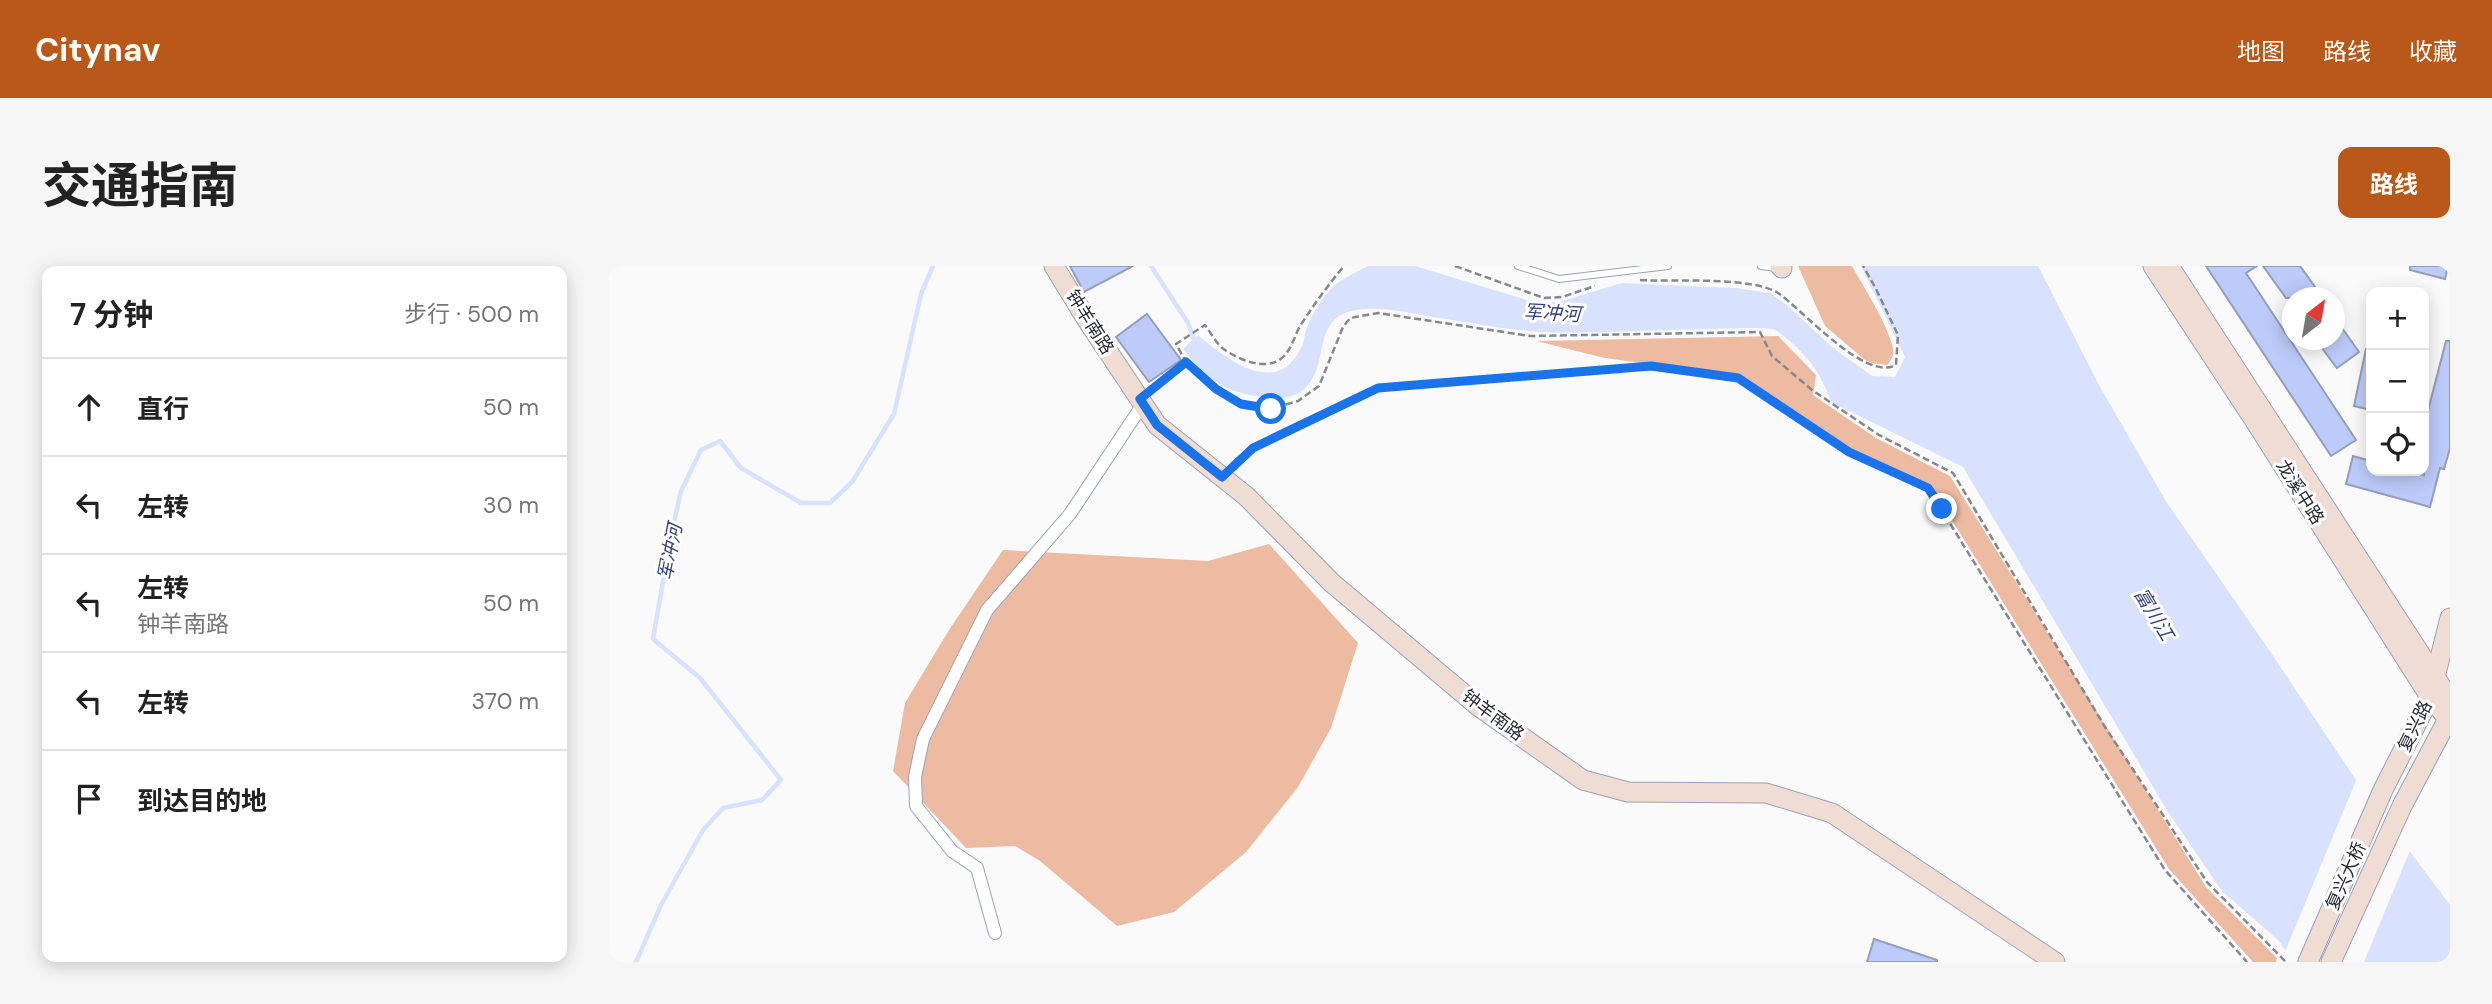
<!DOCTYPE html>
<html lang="zh">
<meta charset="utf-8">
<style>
body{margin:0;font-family:"DM Sans","Noto Sans SC",sans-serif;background:#f6f6f6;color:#222}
.controls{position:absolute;right:21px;top:21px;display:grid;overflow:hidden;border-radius:14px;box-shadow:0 4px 18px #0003}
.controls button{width:63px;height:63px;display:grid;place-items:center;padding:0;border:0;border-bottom:2px solid #e0e0e0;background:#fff;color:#222;font:35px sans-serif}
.compass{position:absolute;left:1673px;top:21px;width:63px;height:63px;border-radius:50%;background:#fff;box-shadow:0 4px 18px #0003;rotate:31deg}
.stop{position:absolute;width:21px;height:21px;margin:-16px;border:5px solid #1a73e8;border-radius:50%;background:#fff}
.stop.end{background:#1a73e8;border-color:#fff;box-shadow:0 2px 7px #0008}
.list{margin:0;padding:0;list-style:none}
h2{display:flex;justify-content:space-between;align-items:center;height:91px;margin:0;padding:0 28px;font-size:30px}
h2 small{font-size:23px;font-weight:400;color:#767676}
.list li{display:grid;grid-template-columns:46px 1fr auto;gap:21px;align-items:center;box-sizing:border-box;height:98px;padding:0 28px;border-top:2px solid #e0e0e0}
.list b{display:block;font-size:26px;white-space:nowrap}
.list p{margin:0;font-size:23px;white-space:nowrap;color:#767676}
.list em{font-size:23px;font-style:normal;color:#767676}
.icon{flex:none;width:38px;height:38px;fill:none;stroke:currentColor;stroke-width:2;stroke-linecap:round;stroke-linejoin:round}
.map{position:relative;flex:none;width:1841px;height:696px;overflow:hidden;border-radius:14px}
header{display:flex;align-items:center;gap:42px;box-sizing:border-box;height:98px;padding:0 35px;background:#b95818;color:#fff}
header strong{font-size:33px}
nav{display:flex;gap:38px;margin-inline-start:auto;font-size:24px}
.intro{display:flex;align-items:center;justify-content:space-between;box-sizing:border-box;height:168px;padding:0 42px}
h1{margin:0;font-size:49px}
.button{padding:18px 32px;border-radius:14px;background:#b95818;color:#fff;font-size:24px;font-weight:700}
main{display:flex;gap:42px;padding:0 42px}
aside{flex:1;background:#fff;border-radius:14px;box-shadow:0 4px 18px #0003}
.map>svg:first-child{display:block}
</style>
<header>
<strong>Citynav</strong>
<nav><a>地图</a><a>路线</a><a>收藏</a></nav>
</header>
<div class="intro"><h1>交通指南</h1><a class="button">路线</a></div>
<main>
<aside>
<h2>7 分钟<small>步行 · 500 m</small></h2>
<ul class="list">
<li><svg class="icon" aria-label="ahead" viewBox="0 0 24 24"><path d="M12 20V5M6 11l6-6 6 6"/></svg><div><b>直行</b></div><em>50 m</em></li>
<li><svg class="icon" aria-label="left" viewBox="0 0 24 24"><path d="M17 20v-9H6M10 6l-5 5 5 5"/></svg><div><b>左转</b></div><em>30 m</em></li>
<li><svg class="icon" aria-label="left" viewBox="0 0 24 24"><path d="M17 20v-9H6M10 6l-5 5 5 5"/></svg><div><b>左转</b><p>钟羊南路</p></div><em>50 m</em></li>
<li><svg class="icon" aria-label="left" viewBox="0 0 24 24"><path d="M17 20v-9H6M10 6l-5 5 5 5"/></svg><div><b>左转</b></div><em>370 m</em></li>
<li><svg class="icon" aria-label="arrive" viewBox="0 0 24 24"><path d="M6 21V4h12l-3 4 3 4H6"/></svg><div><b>到达目的地</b></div></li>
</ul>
</aside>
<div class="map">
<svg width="1841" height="696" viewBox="0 0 1841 696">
<rect width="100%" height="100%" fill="#fafafa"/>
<g fill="#edbba2">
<path d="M 1189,0 L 1243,0 C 1255,22 1280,60 1284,83 C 1285,90 1282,94 1278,99 L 1263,97 L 1256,94 L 1216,60 Z"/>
<path d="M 1169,70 L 1207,109 L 1204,129 L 1267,172 L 1341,210 L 1597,621 L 1668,692 L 1667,696 L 1644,696 L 1560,603 L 1321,219 L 1239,182 L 1132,110 L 996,92 L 927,75 Z"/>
<path d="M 660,278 L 749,377 L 722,462 L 689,521 L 637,586 L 565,646 L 508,660 L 431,595 L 406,580 L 357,582 L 284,505 L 296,437 L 340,364 L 394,284 L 599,295 Z"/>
</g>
<path fill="#d8e2fe" d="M 759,0 L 806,0 L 931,38 L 953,35 L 1013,17 L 1126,22 L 1161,27 L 1179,40 L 1223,81 L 1263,110 L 1286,111 L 1296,91 L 1252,0 L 1429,0 L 1491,121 L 1558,237 L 1656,378 L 1745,511 L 1841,639 L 1841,696 L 1685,696 L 1670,675 L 1613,625 L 1559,546 L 1354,201 L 1222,136 C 1213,106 1191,80 1165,63 C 1142,61 1119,63 1096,63 C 1041,64 986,68 932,66 C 900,64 868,58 837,53 C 808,49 772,38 742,45 C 693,57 733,127 667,133 C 661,134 653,131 646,130 C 609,123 597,111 574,83 L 589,69 C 616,92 666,132 691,84 C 695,78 695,71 697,64 C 701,52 711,36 719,26 C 729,14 746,7 759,0 Z"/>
<path fill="#fafafa" d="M 1749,510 L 1802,582 L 1755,696 L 1681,696 L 1675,688 Z"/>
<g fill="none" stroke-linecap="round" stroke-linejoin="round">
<g stroke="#d8e2fe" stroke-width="4.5">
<path d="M 542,0 L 579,57 L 587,78"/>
<path d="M 27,696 L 52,639 L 94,564 L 114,542 L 153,534 L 172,514 L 91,412 L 44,373 L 62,270 L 72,225 L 92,184 L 111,175 L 132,202 L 192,237 L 221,237 L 243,216 L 285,148 L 312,28 L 324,0"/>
</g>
</g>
<g fill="#bccbfa" stroke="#959eba" stroke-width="2">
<path d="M 461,0 L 524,0 L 475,26 Z"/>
<path d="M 1597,0 L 1648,0 L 1637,7 L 1747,174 L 1722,190 Z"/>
<path d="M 1654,0 L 1691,0 L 1709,25 L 1701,32 L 1677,32 Z"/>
<path d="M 1801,0 L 1839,0 L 1836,13 L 1801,4 Z"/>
<path d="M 538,48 L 572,94 L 540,116 L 507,71 Z"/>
<path d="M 1726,52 L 1750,86 L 1728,102 L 1707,74 L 1726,74 Z"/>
<path d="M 1837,75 L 1841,75 L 1841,182 L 1835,203 L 1831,202 L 1821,241 L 1737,218 L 1744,190 L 1762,195 L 1762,205 L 1798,205 L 1815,209 L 1815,160 Z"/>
<path d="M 1757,83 L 1762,84 L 1762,144 L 1745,140 Z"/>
<path d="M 1265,673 L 1328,694 L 1328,696 L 1258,696 Z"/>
</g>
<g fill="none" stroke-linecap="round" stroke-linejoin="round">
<defs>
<g id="lane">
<path d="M 909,0 L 950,13 L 1059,0"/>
<path d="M 1152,0 L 1167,2"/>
</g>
<path id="street" d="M 386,667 L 368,602 L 343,585 L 307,540 L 306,511 L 314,473 L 378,344 L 461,248 L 534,138"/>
<g id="secondary">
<path d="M 445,0 L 478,54 L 548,159 L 637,230 L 723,317 L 869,440 L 974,514 L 1019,526 L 1157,527 L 1223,547 L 1446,696"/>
<path d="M 1171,0 L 1173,2"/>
<path d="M 1544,0 L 1646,155 L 1821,431 L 1841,455"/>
<path d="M 1560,0 L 1841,434"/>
<path d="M 1699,696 L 1774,524 L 1821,431 L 1841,352"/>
<path d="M 1722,696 L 1793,540 L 1839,453 L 1841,443"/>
</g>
</defs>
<use href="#lane" stroke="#98a1bd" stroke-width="8"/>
<use href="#street" stroke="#98a1bd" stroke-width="14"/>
<use href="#secondary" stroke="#98a1bd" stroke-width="21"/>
<g stroke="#87888e" stroke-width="2.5" stroke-dasharray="7 3.5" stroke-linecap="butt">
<path d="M 846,0 L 935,32 L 953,31 L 986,20"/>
<path d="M 1031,14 C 1064,16 1142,10 1169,27 C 1194,44 1256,116 1287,99 L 1289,69 L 1266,21 L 1254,0"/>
<path d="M 577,96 L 607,123 L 632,138 L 661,143 L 689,135 L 710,120 L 734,61 L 741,52 L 769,47 L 921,70 L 1151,66 L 1163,90 L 1203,124 L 1270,169 L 1344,207 L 1496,461 L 1598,616 L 1677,696"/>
<path d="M 543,123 L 577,96 L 567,78 L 596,59 C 602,67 608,79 616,84 C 632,95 660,106 675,90 C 684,81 686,67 693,57 C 706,37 720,18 735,0"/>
<path d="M 626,199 L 644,182 L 769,122 L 1042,100 L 1129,112 L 1240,186 L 1319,222 L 1556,604 L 1638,696"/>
</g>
<use href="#lane" stroke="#fff" stroke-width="6"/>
<use href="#street" stroke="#fff" stroke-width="12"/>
<use href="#secondary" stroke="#efdcd2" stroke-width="19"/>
</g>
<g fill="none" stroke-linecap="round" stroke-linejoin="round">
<path stroke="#1a73e8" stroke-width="9" d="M 662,143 L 632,138 L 607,123 L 577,96 L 531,133 L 548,159 L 613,211 L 644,182 L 769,122 L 1042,100 L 1129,112 L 1240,186 L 1319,222 L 1333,243"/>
</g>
<g text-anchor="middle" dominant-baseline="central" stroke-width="6" stroke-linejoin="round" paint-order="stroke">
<g font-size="18" fill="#282b36" stroke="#fff">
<text transform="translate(481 56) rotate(58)">钟羊南路</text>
<text transform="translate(1691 226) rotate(58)">龙溪中路</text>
<text transform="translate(884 449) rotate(37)">钟羊南路</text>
<text transform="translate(1806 460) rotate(-64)">复兴路</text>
<text transform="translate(1737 610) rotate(-66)">复兴大桥</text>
</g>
<g font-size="19" font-style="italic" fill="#35437c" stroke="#fff">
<text transform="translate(943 47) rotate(3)">军冲河</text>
<text transform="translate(61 286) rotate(-79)">军冲河</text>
<text transform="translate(1545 348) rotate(59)">富川江</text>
</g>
</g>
</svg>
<div class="controls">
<button>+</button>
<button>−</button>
<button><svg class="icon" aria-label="locate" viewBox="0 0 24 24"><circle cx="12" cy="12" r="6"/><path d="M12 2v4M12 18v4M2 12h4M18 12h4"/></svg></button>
</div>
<svg class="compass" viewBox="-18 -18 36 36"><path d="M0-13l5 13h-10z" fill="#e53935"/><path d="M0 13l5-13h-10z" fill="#767676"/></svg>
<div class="stop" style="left:662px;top:143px"></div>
<div class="stop end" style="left:1333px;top:243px"></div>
</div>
</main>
